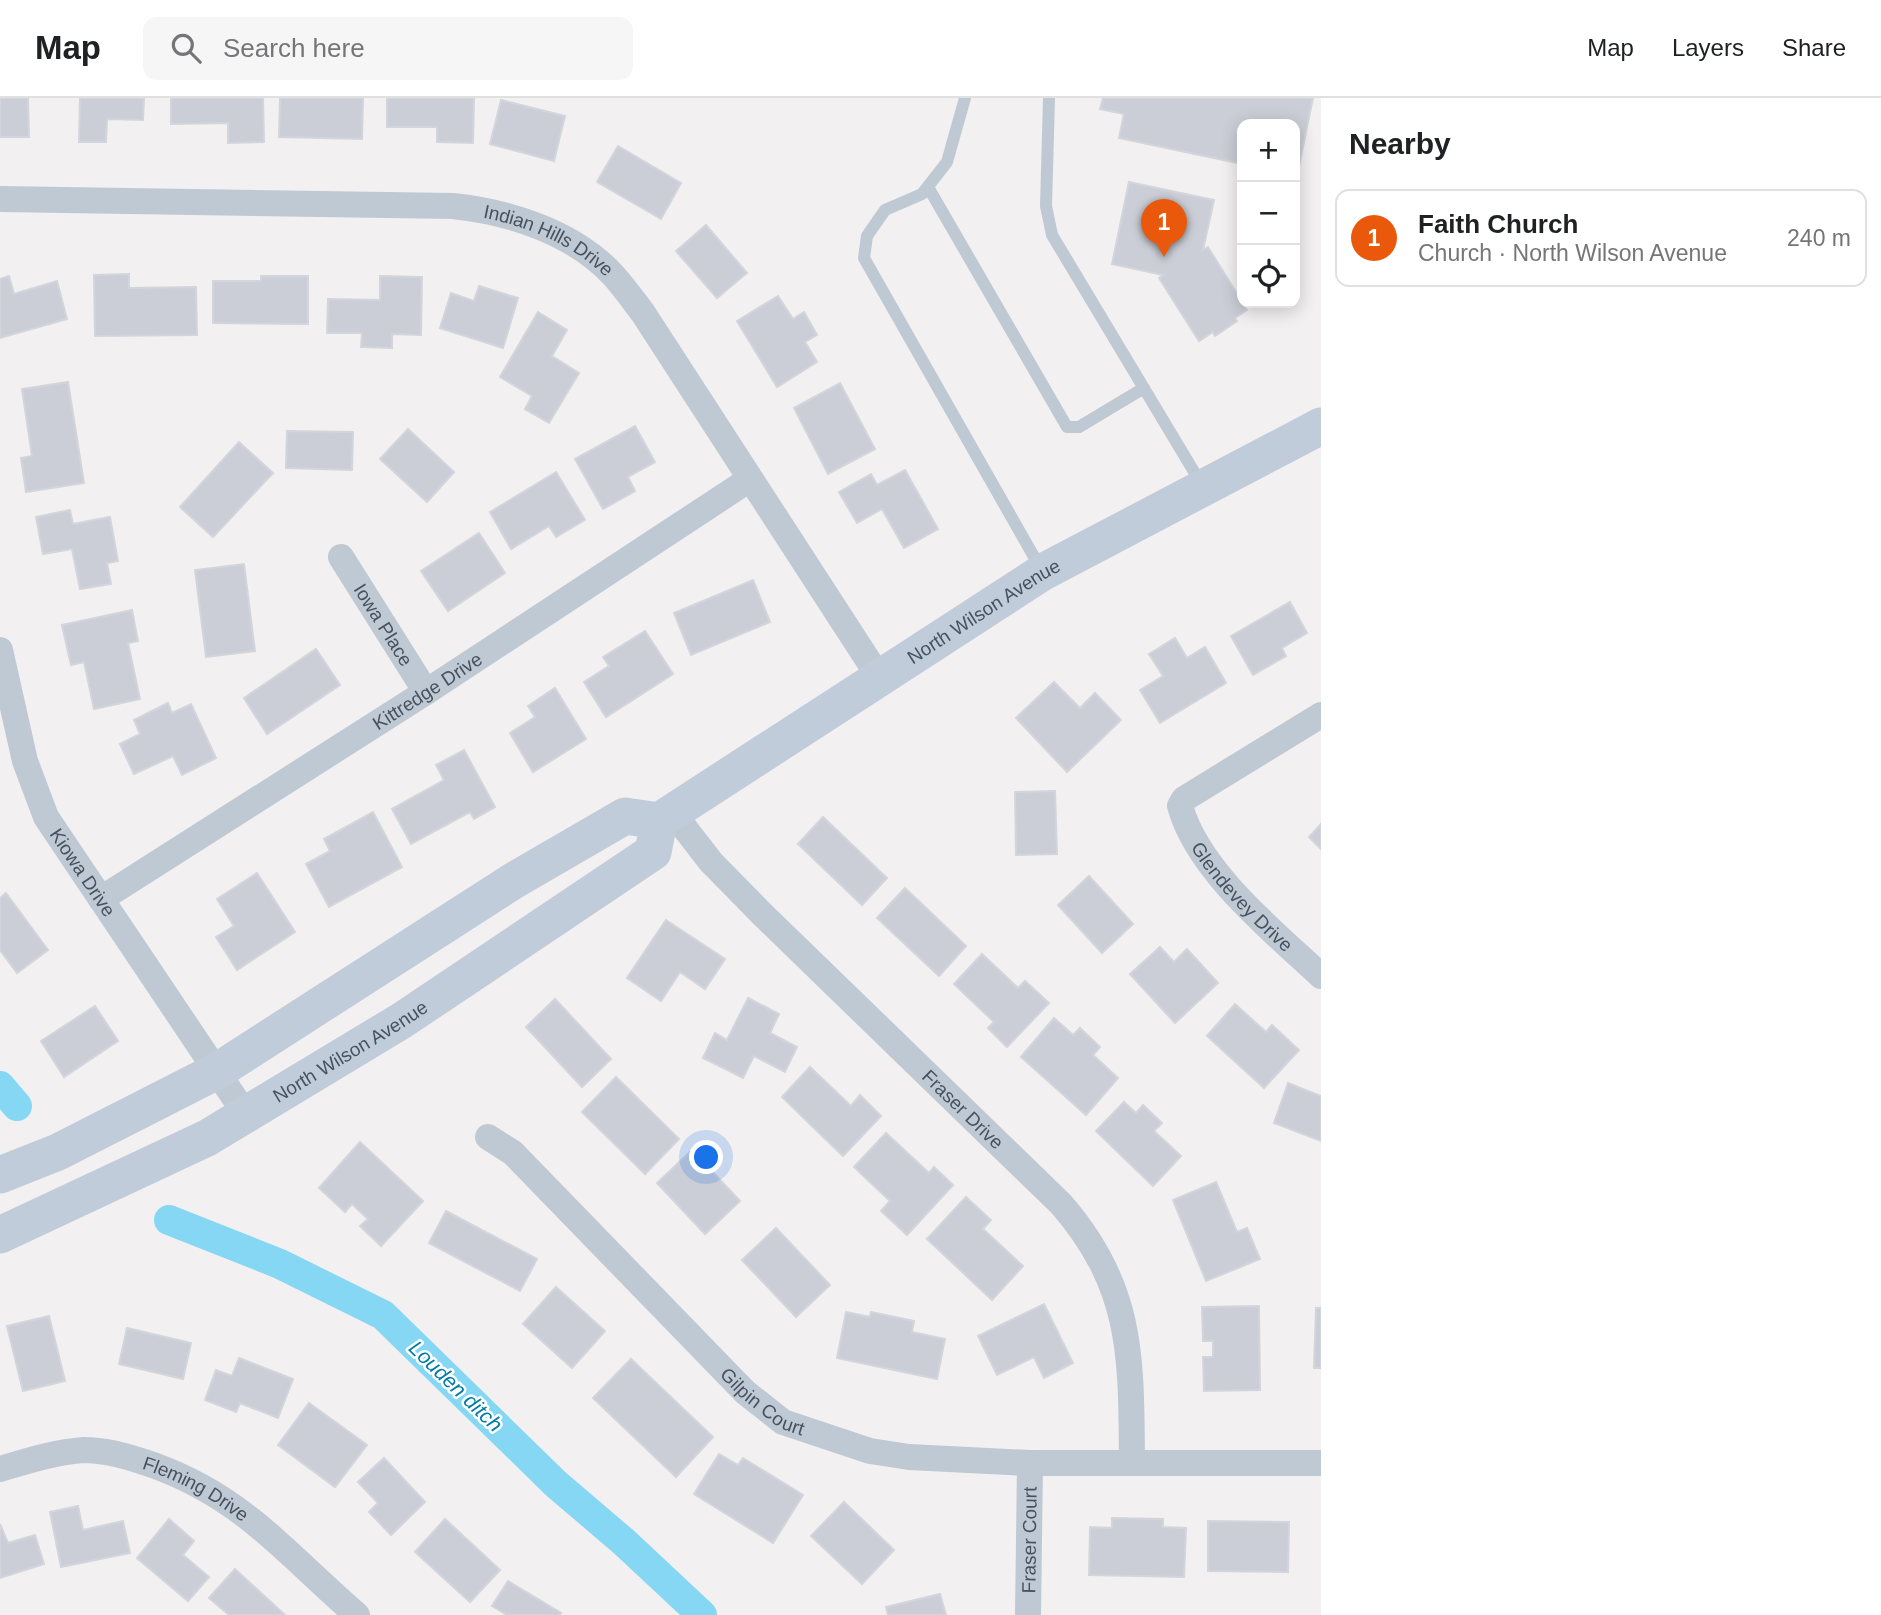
<!DOCTYPE html>
<meta charset="utf-8">
<style>
body{margin:0;font-family:Helvetica,sans-serif;background:#f6f6f6;color:#202124}
.controls{position:absolute;right:21px;top:21px;display:grid;overflow:hidden;border-radius:14px;box-shadow:0 4px 18px #0003}
.controls button{width:63px;height:63px;display:grid;place-items:center;padding:0;border:0;border-bottom:2px solid #e0e0e0;background:#fff;color:#202124;font:35px sans-serif}
.you{position:absolute;left:707px;top:1060px;width:24px;height:24px;margin:-18px;border:5px solid #fff;border-radius:50%;background:#1a73e8;box-shadow:0 0 0 10px #1a73e833}
.badge{display:grid;place-items:center;width:46px;height:46px;border-radius:50%;background:#ea580c;color:#fff;font-size:23px;font-weight:700}
.pin{position:absolute;translate:-50% -58px;filter:drop-shadow(0 2px 4px #0008)}
.pin::after{content:'';position:absolute;top:37px;width:24px;height:21px;background:inherit;clip-path:polygon(0 0,100% 0,50% 100%)}
.list{margin:0;padding:0;list-style:none}
h2{display:flex;justify-content:space-between;align-items:center;height:91px;margin:0;padding:0 28px;font-size:30px}
h2 small{font-size:23px;font-weight:400;color:#757577}
.list li{display:grid;grid-template-columns:46px 1fr auto;gap:21px;align-items:center;box-sizing:border-box;height:98px;margin:0 14px 14px;padding:0 14px;border:2px solid #e0e0e0;border-radius:14px}
.list b{display:block;font-size:26px;white-space:nowrap}
.list p{margin:0;font-size:23px;white-space:nowrap;color:#757577}
.list em{font-size:23px;font-style:normal;color:#757577}
.icon{flex:none;width:38px;height:38px;fill:none;stroke:currentColor;stroke-width:2;stroke-linecap:round;stroke-linejoin:round}
.map{position:relative;flex:none;width:1321px;height:1517px;overflow:hidden}
header{display:flex;align-items:center;gap:42px;box-sizing:border-box;height:98px;padding:0 35px;background:#fff;border-bottom:2px solid #e0e0e0}
header strong{font-size:33px}
nav{display:flex;gap:38px;margin-inline-start:auto;font-size:24px}
.search{width:490px;height:63px;background:#f6f6f6;display:flex;align-items:center;gap:18px;box-sizing:border-box;padding:0 24px;border-radius:14px;color:#757577;font-size:26px}
main{display:flex}
aside{flex:1;background:#fff}
.map>svg:first-child{display:block}
</style>
<header>
<strong>Map</strong>
<div class="search"><svg class="icon" aria-label="search" viewBox="0 0 24 24"><circle cx="10" cy="10" r="6"/><path d="M15 15l6 6"/></svg>Search here</div>
<nav><a>Map</a><a>Layers</a><a>Share</a></nav>
</header>
<main>
<div class="map">
<svg width="1321" height="1517" viewBox="0 0 1321 1517">
<rect width="100%" height="100%" fill="#f2f0f0"/>
<g fill="none" stroke-linecap="round" stroke-linejoin="round">
<g stroke="#85d7f3" stroke-width="30">
<path d="M 0,988 L 17,1008"/>
<path d="M 169,1122 L 280,1166 L 383,1217 L 556,1386 L 624,1444 L 702,1517"/>
</g>
</g>
<g fill="#cbced6" stroke="#d3d5dc" stroke-width="2">
<path d="M 0,0 L 28,0 L 29,39 L 0,39 Z"/>
<path d="M 80,0 L 144,0 L 143,22 L 107,21 L 106,44 L 79,44 Z"/>
<path d="M 171,0 L 263,0 L 264,44 L 228,45 L 228,25 L 171,26 Z"/>
<path d="M 280,0 L 363,0 L 362,41 L 279,39 Z"/>
<path d="M 387,0 L 474,0 L 473,45 L 437,44 L 437,29 L 387,29 Z"/>
<path d="M 1103,0 L 1313,0 L 1297,78 L 1295,26 L 1242,26 L 1242,66 L 1119,40 L 1124,16 L 1100,11 Z"/>
<path d="M 501,2 L 565,18 L 554,63 L 490,46 Z"/>
<path d="M 618,48 L 681,85 L 661,121 L 597,84 Z"/>
<path d="M 1129,84 L 1214,102 L 1203,152 L 1208,149 L 1247,212 L 1235,220 L 1237,223 L 1215,238 L 1213,234 L 1199,243 L 1159,180 L 1163,177 L 1112,166 Z"/>
<path d="M 706,127 L 747,175 L 717,200 L 676,153 Z"/>
<path d="M 129,176 L 129,190 L 196,189 L 197,237 L 95,238 L 94,177 Z"/>
<path d="M 9,178 L 14,196 L 57,183 L 67,221 L 0,240 L 0,181 Z"/>
<path d="M 261,178 L 308,178 L 308,226 L 213,225 L 213,183 L 261,183 Z"/>
<path d="M 380,178 L 422,179 L 421,237 L 392,236 L 392,250 L 361,249 L 362,235 L 327,235 L 328,201 L 380,202 Z"/>
<path d="M 479,188 L 518,200 L 503,250 L 440,230 L 451,195 L 474,203 Z"/>
<path d="M 778,198 L 793,221 L 804,214 L 817,237 L 805,244 L 817,264 L 777,289 L 737,223 Z"/>
<path d="M 538,214 L 567,232 L 552,258 L 579,275 L 549,325 L 525,311 L 532,298 L 500,279 Z"/>
<path d="M 68,284 L 84,385 L 26,394 L 21,360 L 32,358 L 22,291 Z"/>
<path d="M 840,285 L 875,351 L 828,376 L 794,310 Z"/>
<path d="M 635,328 L 655,364 L 628,379 L 635,393 L 603,411 L 575,361 Z"/>
<path d="M 408,331 L 454,374 L 427,404 L 380,361 Z"/>
<path d="M 287,333 L 353,334 L 352,372 L 286,370 Z"/>
<path d="M 239,344 L 273,375 L 213,439 L 180,409 Z"/>
<path d="M 905,372 L 938,431 L 904,450 L 882,411 L 857,425 L 839,394 L 871,376 L 877,387 Z"/>
<path d="M 556,374 L 585,422 L 556,439 L 549,428 L 511,451 L 490,414 Z"/>
<path d="M 70,412 L 73,426 L 110,419 L 118,463 L 107,465 L 111,486 L 80,491 L 72,451 L 43,456 L 36,419 Z"/>
<path d="M 479,435 L 505,475 L 448,513 L 421,473 Z"/>
<path d="M 244,466 L 255,553 L 206,559 L 195,472 Z"/>
<path d="M 753,482 L 770,524 L 691,557 L 674,515 Z"/>
<path d="M 1290,504 L 1307,535 L 1282,550 L 1286,558 L 1253,577 L 1231,538 Z"/>
<path d="M 132,512 L 138,543 L 128,545 L 140,601 L 94,611 L 84,564 L 71,567 L 62,527 Z"/>
<path d="M 645,533 L 673,576 L 606,619 L 584,584 L 609,568 L 603,559 Z"/>
<path d="M 1175,540 L 1187,560 L 1205,549 L 1226,585 L 1160,625 L 1140,592 L 1163,578 L 1149,556 Z"/>
<path d="M 316,551 L 340,587 L 267,636 L 244,600 Z"/>
<path d="M 1054,584 L 1080,610 L 1095,595 L 1121,622 L 1067,674 L 1016,620 Z"/>
<path d="M 555,590 L 586,641 L 533,674 L 510,635 L 535,619 L 528,608 Z"/>
<path d="M 168,605 L 172,615 L 191,606 L 216,660 L 182,677 L 173,658 L 134,676 L 120,646 L 140,636 L 134,622 Z"/>
<path d="M 464,652 L 495,709 L 474,721 L 470,714 L 411,746 L 392,711 L 444,682 L 436,667 Z"/>
<path d="M 1055,693 L 1057,756 L 1016,757 L 1015,694 Z"/>
<path d="M 373,714 L 402,769 L 329,809 L 306,766 L 330,753 L 324,741 Z"/>
<path d="M 823,719 L 887,780 L 862,807 L 798,746 Z"/>
<path d="M 1321,726 L 1321,751 L 1309,739 Z"/>
<path d="M 257,775 L 295,834 L 237,872 L 216,839 L 234,828 L 217,801 Z"/>
<path d="M 1089,778 L 1133,826 L 1102,855 L 1058,807 Z"/>
<path d="M 905,790 L 966,848 L 939,878 L 877,820 Z"/>
<path d="M 6,795 L 48,852 L 17,875 L 0,852 L 0,800 Z"/>
<path d="M 666,822 L 725,861 L 705,891 L 680,874 L 661,903 L 627,880 Z"/>
<path d="M 1160,849 L 1174,864 L 1187,851 L 1218,885 L 1175,925 L 1130,876 Z"/>
<path d="M 982,856 L 1018,890 L 1025,883 L 1049,905 L 1007,949 L 988,930 L 994,924 L 954,886 Z"/>
<path d="M 748,900 L 779,916 L 770,935 L 797,949 L 785,974 L 754,958 L 743,980 L 703,960 L 715,935 L 727,942 Z"/>
<path d="M 555,901 L 611,961 L 582,989 L 526,929 Z"/>
<path d="M 1235,906 L 1266,934 L 1272,927 L 1299,952 L 1264,990 L 1207,938 Z"/>
<path d="M 95,908 L 118,943 L 64,979 L 41,943 Z"/>
<path d="M 1054,920 L 1073,937 L 1080,930 L 1100,949 L 1093,957 L 1118,980 L 1086,1017 L 1021,959 Z"/>
<path d="M 810,969 L 851,1008 L 860,997 L 881,1018 L 843,1058 L 782,999 Z"/>
<path d="M 616,979 L 679,1041 L 645,1076 L 582,1014 Z"/>
<path d="M 1288,985 L 1321,998 L 1321,1043 L 1274,1025 Z"/>
<path d="M 1124,1004 L 1136,1015 L 1143,1007 L 1162,1025 L 1154,1033 L 1181,1058 L 1153,1088 L 1096,1033 Z"/>
<path d="M 886,1035 L 929,1075 L 934,1069 L 953,1087 L 907,1137 L 881,1113 L 890,1103 L 854,1069 Z"/>
<path d="M 360,1044 L 423,1103 L 381,1148 L 360,1128 L 368,1121 L 352,1106 L 345,1114 L 319,1090 Z"/>
<path d="M 692,1052 L 740,1103 L 705,1136 L 657,1085 Z"/>
<path d="M 1216,1084 L 1237,1134 L 1247,1130 L 1260,1161 L 1206,1183 L 1173,1102 Z"/>
<path d="M 966,1099 L 991,1122 L 983,1131 L 1023,1168 L 992,1202 L 927,1141 Z"/>
<path d="M 446,1113 L 537,1161 L 520,1193 L 429,1145 Z"/>
<path d="M 776,1130 L 830,1187 L 796,1219 L 742,1162 Z"/>
<path d="M 556,1189 L 605,1233 L 572,1270 L 523,1226 Z"/>
<path d="M 1044,1206 L 1073,1265 L 1044,1280 L 1034,1259 L 997,1277 L 978,1238 Z"/>
<path d="M 1259,1208 L 1260,1292 L 1204,1293 L 1203,1259 L 1213,1259 L 1213,1243 L 1203,1243 L 1202,1209 Z"/>
<path d="M 1316,1210 L 1321,1210 L 1321,1270 L 1314,1270 Z"/>
<path d="M 846,1214 L 870,1219 L 871,1214 L 914,1223 L 912,1234 L 945,1241 L 937,1281 L 837,1260 Z"/>
<path d="M 49,1218 L 65,1283 L 23,1293 L 7,1228 Z"/>
<path d="M 127,1230 L 191,1245 L 183,1281 L 119,1266 Z"/>
<path d="M 239,1260 L 293,1281 L 278,1320 L 240,1305 L 236,1314 L 205,1302 L 216,1272 L 232,1278 Z"/>
<path d="M 631,1261 L 713,1339 L 676,1379 L 593,1300 Z"/>
<path d="M 309,1305 L 367,1347 L 335,1389 L 278,1347 Z"/>
<path d="M 719,1356 L 738,1367 L 743,1360 L 803,1397 L 773,1445 L 694,1396 Z"/>
<path d="M 384,1360 L 425,1404 L 391,1437 L 369,1414 L 378,1405 L 358,1384 Z"/>
<path d="M 844,1404 L 894,1452 L 862,1486 L 811,1438 Z"/>
<path d="M 78,1408 L 83,1432 L 123,1423 L 130,1455 L 61,1469 L 50,1414 Z"/>
<path d="M 1112,1420 L 1163,1421 L 1163,1429 L 1186,1430 L 1184,1479 L 1089,1477 L 1090,1429 L 1112,1430 Z"/>
<path d="M 169,1421 L 194,1443 L 183,1457 L 209,1479 L 188,1503 L 137,1460 Z"/>
<path d="M 445,1421 L 500,1472 L 470,1504 L 415,1454 Z"/>
<path d="M 1208,1423 L 1289,1424 L 1288,1474 L 1208,1473 Z"/>
<path d="M 0,1426 L 8,1445 L 35,1437 L 44,1466 L 0,1480 Z"/>
<path d="M 235,1471 L 285,1517 L 229,1517 L 209,1500 Z"/>
<path d="M 508,1483 L 561,1515 L 560,1517 L 507,1517 L 492,1508 Z"/>
<path d="M 940,1496 L 946,1517 L 888,1517 L 886,1509 Z"/>
</g>
<g fill="none" stroke-linecap="round" stroke-linejoin="round">
<g stroke="#bfc9d3" stroke-width="12">
<path d="M 965,0 L 947,64 L 922,96 L 885,112 L 867,138 L 864,160 L 1041,471"/>
<path d="M 1049,0 L 1046,108 L 1052,137 L 1202,387"/>
<path d="M 928,89 L 1067,329 L 1079,329 L 1144,290"/>
</g>
<g stroke="#bfc9d3" stroke-width="26">
<path id="s1" d="M 0,101 L 453,108 C 509,114 573,134 613,177 C 624,189 633,202 643,215 L 879,579"/>
<path id="s2" d="M 341,459 L 426,594"/>
<path id="s3" d="M 0,552 L 25,663 L 46,719 L 246,1017"/>
<path id="s4" d="M 1321,617 L 1184,701 L 1180,708 C 1198,773 1273,833 1321,878"/>
<path id="s5" d="M 673,715 L 711,764 L 762,816 L 1061,1106 C 1134,1190 1131,1260 1132,1365"/>
<path id="s6" d="M 101,801 L 426,594 L 750,381"/>
<path id="s7" d="M 488,1039 L 513,1055 L 745,1294 L 783,1324 L 870,1353 L 909,1359 L 1030,1365 L 1321,1365"/>
<path id="s8" d="M 0,1371 C 27,1363 55,1354 84,1352 C 104,1352 122,1357 141,1363 C 239,1394 283,1453 357,1517"/>
<path id="s9" d="M 1028,1517 L 1030,1365"/>
</g>
<g stroke="#c1ccda" stroke-width="37">
<path id="s10" d="M 0,1077 L 58,1054 L 219,972 L 513,783 L 625,718 L 659,723 L 1043,474 L 1321,328"/>
<path id="s11" d="M 0,1137 L 207,1040 L 401,923 L 653,754 L 659,723"/>
</g>
</g>
<g text-anchor="middle" dominant-baseline="central" stroke-width="5" stroke-linejoin="round" paint-order="stroke">
<g font-size="19" fill="#46525f" stroke="#fff">
<text stroke="none"><textPath href="#s1" startOffset="556">Indian Hills Drive</textPath></text>
<text stroke="none"><textPath href="#s10" startOffset="1143">North Wilson Avenue</textPath></text>
<text stroke="none"><textPath href="#s2" startOffset="80">Iowa Place</textPath></text>
<text stroke="none"><textPath href="#s6" startOffset="387">Kittredge Drive</textPath></text>
<text stroke="none"><textPath href="#s3" startOffset="240">Kiowa Drive</textPath></text>
<text stroke="none"><textPath href="#s4" startOffset="280">Glendevey Drive</textPath></text>
<text stroke="none"><textPath href="#s11" startOffset="396">North Wilson Avenue</textPath></text>
<text stroke="none"><textPath href="#s5" startOffset="415">Fraser Drive</textPath></text>
<text stroke="none"><textPath href="#s7" startOffset="383">Gilpin Court</textPath></text>
<text stroke="none"><textPath href="#s8" startOffset="206">Fleming Drive</textPath></text>
<text stroke="none"><textPath href="#s9" startOffset="75">Fraser Court</textPath></text>
</g>
<g font-size="21" font-style="italic" fill="#037ca6" stroke="#fff">
<text transform="translate(456 1288) rotate(44)">Louden ditch</text>
</g>
</g>
</svg>
<div class="controls">
<button>+</button>
<button>−</button>
<button><svg class="icon" aria-label="locate" viewBox="0 0 24 24"><circle cx="12" cy="12" r="6"/><path d="M12 2v4M12 18v4M2 12h4M18 12h4"/></svg></button>
</div>
<div class="you"></div>
<div class="pin badge" style="left:1164px;top:159px">1</div>
</div>
<aside>
<h2>Nearby<small></small></h2>
<ul class="list">
<li><span class="badge">1</span><div><b>Faith Church</b><p>Church · North Wilson Avenue</p></div><em>240 m</em></li>
</ul>
</aside>
</main>
